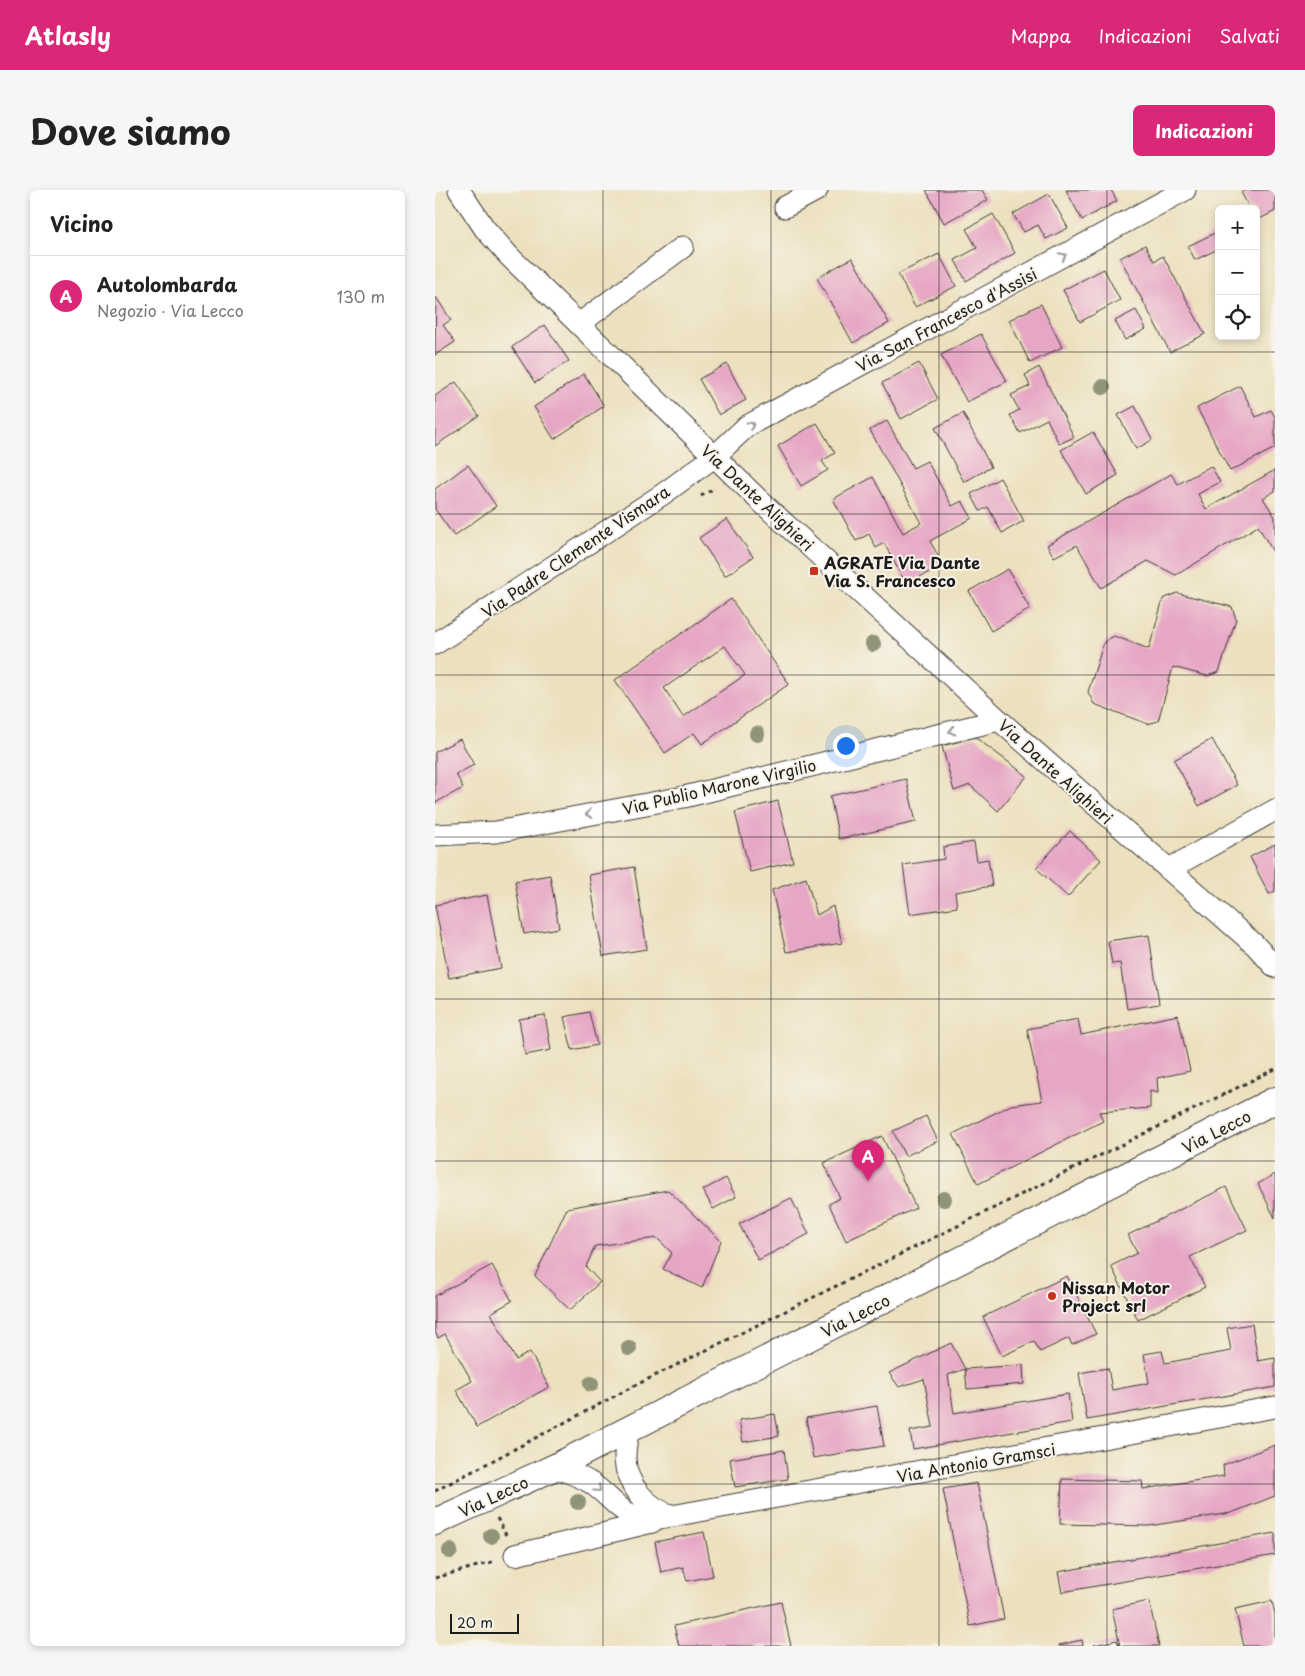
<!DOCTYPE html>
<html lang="it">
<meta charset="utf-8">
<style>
body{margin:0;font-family:"Playpen Sans",sans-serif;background:#f6f6f6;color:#222}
.controls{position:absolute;right:15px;top:15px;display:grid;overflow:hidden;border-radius:8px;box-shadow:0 2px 8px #0003}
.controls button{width:45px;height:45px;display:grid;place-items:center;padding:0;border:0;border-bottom:1px solid #e0e0e0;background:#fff;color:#222;font:25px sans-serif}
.scale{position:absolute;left:15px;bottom:12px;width:69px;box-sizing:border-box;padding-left:5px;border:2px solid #1c1c1c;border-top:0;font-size:14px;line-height:18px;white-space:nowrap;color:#1c1c1c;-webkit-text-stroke:4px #f7f3e8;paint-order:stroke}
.you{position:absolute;left:410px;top:555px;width:18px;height:18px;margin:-12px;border:4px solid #fff;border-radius:50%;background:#1a73e8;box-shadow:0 0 0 8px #1a73e833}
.badge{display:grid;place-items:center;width:32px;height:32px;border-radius:50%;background:#db2777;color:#fff;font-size:16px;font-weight:700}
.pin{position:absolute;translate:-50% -41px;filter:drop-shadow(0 1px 2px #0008)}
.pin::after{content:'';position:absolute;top:26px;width:18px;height:15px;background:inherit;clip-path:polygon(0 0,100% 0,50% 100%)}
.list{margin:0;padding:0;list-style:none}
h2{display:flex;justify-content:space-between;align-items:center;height:65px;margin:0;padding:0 20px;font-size:21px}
h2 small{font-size:16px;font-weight:400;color:#767676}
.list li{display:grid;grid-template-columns:32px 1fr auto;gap:15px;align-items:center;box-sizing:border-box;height:80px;padding:0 20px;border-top:1px solid #e0e0e0}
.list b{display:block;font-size:19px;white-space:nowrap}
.list p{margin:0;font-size:16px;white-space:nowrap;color:#767676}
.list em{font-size:16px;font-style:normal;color:#767676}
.icon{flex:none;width:28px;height:28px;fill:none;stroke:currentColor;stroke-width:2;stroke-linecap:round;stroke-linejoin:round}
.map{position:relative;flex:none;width:840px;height:1456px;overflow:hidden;border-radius:8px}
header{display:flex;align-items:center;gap:30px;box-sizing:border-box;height:70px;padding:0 25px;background:#db2777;color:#fff}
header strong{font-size:24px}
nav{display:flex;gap:28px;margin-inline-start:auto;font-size:18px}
.intro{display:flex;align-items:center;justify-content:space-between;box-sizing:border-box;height:120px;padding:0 30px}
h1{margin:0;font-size:35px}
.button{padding:12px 22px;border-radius:8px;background:#db2777;color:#fff;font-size:18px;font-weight:700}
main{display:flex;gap:30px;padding:0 30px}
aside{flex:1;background:#fff;border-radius:8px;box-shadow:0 2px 8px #0003}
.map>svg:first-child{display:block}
</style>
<header>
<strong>Atlasly</strong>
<nav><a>Mappa</a><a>Indicazioni</a><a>Salvati</a></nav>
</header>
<div class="intro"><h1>Dove siamo</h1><a class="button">Indicazioni</a></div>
<main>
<aside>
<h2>Vicino<small></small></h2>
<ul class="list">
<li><span class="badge">A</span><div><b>Autolombarda</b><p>Negozio · Via Lecco</p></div><em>130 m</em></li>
</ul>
</aside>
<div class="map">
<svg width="840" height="1456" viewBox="0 0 840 1456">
<rect width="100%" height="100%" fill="#f7f3e8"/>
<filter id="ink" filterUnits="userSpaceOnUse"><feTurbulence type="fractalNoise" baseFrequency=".02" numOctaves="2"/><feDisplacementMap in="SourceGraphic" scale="10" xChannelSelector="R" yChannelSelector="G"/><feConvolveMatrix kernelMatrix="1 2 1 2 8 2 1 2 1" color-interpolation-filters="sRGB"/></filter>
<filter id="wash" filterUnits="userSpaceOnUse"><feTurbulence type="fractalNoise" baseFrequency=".0096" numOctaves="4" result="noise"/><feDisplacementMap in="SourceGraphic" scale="20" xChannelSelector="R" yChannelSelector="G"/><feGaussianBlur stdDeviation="1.12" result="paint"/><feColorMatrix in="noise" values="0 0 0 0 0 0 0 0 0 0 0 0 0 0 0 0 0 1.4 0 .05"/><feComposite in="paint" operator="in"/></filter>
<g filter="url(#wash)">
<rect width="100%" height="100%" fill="#ece0be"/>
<g id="blocks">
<g fill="#e6a6c5" fill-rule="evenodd">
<path d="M 491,0 L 547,0 L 553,10 L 509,33 Z"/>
<path d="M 631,0 L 676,0 L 682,11 L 647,30 Z"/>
<path d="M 811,0 L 840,0 L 840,21 L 821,31 L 821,19 L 815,19 L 806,2 Z"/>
<path d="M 614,4 L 633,38 L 611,49 L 603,35 L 589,42 L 578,24 Z"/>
<path d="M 558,24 L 580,63 L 531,91 L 520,70 L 542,58 L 531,39 Z"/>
<path d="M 784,41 L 784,66 L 781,60 L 760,70 L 753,56 Z"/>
<path d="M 710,55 L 719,71 L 728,66 L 770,144 L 735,162 L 685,68 Z"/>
<path d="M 504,64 L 521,96 L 480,117 L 463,84 Z"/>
<path d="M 417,68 L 454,133 L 418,153 L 382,88 Z"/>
<path d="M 669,79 L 685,110 L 645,132 L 628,100 Z"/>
<path d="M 1,107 L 16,130 L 8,135 L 20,152 L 0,165 Z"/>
<path d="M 606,114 L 627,157 L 595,173 L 574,130 Z"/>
<path d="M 701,120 L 711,139 L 690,150 L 680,131 Z"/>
<path d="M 110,135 L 134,171 L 100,193 L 77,157 Z"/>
<path d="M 546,144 L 572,191 L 532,212 L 506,165 Z"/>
<path d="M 484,173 L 503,209 L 466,229 L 447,193 Z"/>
<path d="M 292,174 L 311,210 L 284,225 L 264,189 Z"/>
<path d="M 604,177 L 639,247 L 624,254 L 612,229 L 585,243 L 575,225 L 584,220 L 576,205 L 595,196 L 590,185 Z"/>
<path d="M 149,184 L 169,216 L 119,249 L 99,217 Z"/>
<path d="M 21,192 L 44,226 L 0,256 L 0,206 Z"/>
<path d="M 805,196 L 821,227 L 836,220 L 840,227 L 840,258 L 795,281 L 762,218 Z"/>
<path d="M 700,216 L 717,250 L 701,259 L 683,225 Z"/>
<path d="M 528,223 L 556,277 L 529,292 L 500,238 Z"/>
<path d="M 452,231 L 478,278 L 492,271 L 517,316 L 527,311 L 537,328 L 495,351 L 508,375 L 471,394 L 449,353 L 441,358 L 434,344 L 421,351 L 398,309 L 438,287 L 468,343 L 486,333 L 435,240 Z"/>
<path d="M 382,233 L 400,263 L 387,271 L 393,280 L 366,296 L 343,256 Z"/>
<path d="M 658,242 L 683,285 L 651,304 L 626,260 Z"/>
<path d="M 33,275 L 61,316 L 19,346 L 0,319 L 0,299 Z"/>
<path d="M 776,276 L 785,292 L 763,304 L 771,319 L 840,280 L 840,301 L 828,308 L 840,327 L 840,365 L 823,336 L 741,385 L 713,371 L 666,398 L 642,355 L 619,367 L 612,355 L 736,284 L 743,294 Z"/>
<path d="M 565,288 L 589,331 L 567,343 L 553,317 L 545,321 L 536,304 Z"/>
<path d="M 292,329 L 318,367 L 290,386 L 264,348 Z"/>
<path d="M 573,379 L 595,419 L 556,441 L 534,401 Z"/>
<path d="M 742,403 L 797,417 L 801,429 L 784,482 L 772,486 L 738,477 L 723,531 L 713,534 L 659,514 L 653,502 L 669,452 L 679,446 L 714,459 L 728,409 Z"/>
<path d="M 296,409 L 354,494 L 267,554 L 259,543 L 230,563 L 180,490 ZM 290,456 L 310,485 L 248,527 L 229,498 Z"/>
<path d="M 540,547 L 592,586 L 563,621 L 535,595 L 519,601 L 507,556 Z"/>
<path d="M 25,549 L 39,575 L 21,584 L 28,598 L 0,613 L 0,562 Z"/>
<path d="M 777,549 L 802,595 L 764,616 L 739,570 Z"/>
<path d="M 471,589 L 481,632 L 404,649 L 395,606 Z"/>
<path d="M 343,611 L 358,672 L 315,682 L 300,622 Z"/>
<path d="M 635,641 L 666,670 L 633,707 L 601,678 Z"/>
<path d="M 539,652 L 542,671 L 553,669 L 557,696 L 520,702 L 522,717 L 475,724 L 468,675 L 509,669 L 508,657 Z"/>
<path d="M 840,654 L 840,701 L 834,704 L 815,667 Z"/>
<path d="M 199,677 L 212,759 L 168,766 L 154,685 Z"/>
<path d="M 115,685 L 124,738 L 89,744 L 80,691 Z"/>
<path d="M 371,688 L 382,725 L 398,716 L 407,753 L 351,762 L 337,700 Z"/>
<path d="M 52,705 L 66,778 L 14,788 L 0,715 Z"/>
<path d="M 714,745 L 724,814 L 692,819 L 685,773 L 677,774 L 673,751 Z"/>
<path d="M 154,822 L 162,855 L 137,860 L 129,827 Z"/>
<path d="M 110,825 L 116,860 L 90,865 L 84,829 Z"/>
<path d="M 743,825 L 755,881 L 722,888 L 723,903 L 715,901 L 715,918 L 664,922 L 668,931 L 543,994 L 518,944 L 576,915 L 607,911 L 592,839 L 643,829 L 646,845 Z"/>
<path d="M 491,926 L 503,951 L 470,966 L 458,941 Z"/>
<path d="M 447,946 L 481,1018 L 411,1051 L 394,1014 L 405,1008 L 389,973 Z"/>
<path d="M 840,984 L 840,1028 L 823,994 Z"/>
<path d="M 291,988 L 301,1007 L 278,1019 L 268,1000 Z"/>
<path d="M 791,997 L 812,1040 L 755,1067 L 770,1097 L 703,1130 L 676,1076 L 702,1063 L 693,1045 Z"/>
<path d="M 233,1000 L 286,1051 L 267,1098 L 228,1079 L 237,1063 L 222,1048 L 160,1056 L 151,1077 L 165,1092 L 135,1120 L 100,1086 L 132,1018 Z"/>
<path d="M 356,1008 L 374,1044 L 323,1070 L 304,1034 Z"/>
<path d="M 57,1075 L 77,1111 L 56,1123 L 81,1170 L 95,1162 L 114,1197 L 42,1237 L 21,1200 L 37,1191 L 10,1144 L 3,1148 L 0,1142 L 0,1106 Z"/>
<path d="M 632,1086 L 661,1144 L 637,1155 L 634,1148 L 605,1162 L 599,1151 L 567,1166 L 548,1127 Z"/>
<path d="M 817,1134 L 823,1171 L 840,1168 L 840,1197 L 652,1230 L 644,1183 L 673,1178 L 677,1200 L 714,1193 L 709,1164 L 727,1161 L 730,1173 L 796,1161 L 792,1138 Z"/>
<path d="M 516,1153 L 530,1179 L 588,1175 L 589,1194 L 532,1199 L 530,1179 L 513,1185 L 519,1223 L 633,1204 L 637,1232 L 478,1259 L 475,1241 L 498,1237 L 489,1189 L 464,1197 L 454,1183 Z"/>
<path d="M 442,1216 L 449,1256 L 378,1268 L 371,1228 Z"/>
<path d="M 340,1224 L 344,1246 L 308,1252 L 304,1230 Z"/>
<path d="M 840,1255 L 840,1306 L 796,1323 L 714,1336 L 625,1334 L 627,1289 L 707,1291 L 708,1299 L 789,1286 L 788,1275 Z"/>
<path d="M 349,1260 L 353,1289 L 300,1297 L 295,1269 Z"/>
<path d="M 542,1293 L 569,1429 L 535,1436 L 508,1299 Z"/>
<path d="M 269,1342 L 278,1386 L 252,1391 L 248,1377 L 226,1382 L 220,1352 Z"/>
<path d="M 840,1343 L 840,1365 L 627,1402 L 623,1382 Z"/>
<path d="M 714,1411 L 724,1456 L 685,1456 L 677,1419 Z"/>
<path d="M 837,1411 L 840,1424 L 840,1456 L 809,1456 L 800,1419 Z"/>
<path d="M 346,1412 L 356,1456 L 244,1456 L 239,1436 Z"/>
<path d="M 647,1450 L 648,1456 L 624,1456 L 624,1455 Z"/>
<path d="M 682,1450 L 684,1456 L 659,1456 L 659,1455 Z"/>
</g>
</g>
</g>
<g filter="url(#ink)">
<use href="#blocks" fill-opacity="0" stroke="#3b3934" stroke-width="1"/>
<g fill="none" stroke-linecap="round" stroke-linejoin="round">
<defs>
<g id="minor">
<path d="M 24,0 L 50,39 L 74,66 L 323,309 L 564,530 L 820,755 L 840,777"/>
<path d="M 350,17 L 382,0"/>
<path d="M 144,134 L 248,57"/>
<path d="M 0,454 L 228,304 L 279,267 L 312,236 L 750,0"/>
<path d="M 0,645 L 61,642 L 249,607 L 564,530"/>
<path d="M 734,679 L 840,620"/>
<path d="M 193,1240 C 192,1249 190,1258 190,1267 C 190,1295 214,1320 239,1326"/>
<path d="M 120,1277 C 132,1282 145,1286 156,1293 C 181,1310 184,1328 220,1329 L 840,1217"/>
<path d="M 80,1365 L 217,1332"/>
</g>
<path id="tertiary" d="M 0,1332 L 120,1277 L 840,910"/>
</defs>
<use href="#minor" stroke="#3b3934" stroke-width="23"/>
<use href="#tertiary" stroke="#3b3934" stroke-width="28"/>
<g stroke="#3b3934" stroke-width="3" stroke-dasharray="4 4" stroke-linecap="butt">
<path d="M 266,306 L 280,298"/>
<path d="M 0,1301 L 197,1197 L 840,879"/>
<path d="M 62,1328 L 71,1345"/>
<path d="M 0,1388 L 60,1371"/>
</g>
<use href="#minor" stroke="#fff" stroke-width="21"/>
<use href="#tertiary" stroke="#fff" stroke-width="26"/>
</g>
<g fill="#909478">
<circle cx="668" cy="197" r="8"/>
<circle cx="438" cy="454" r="8"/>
<circle cx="322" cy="544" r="8"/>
<circle cx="509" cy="1009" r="8"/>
<circle cx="194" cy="1158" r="8"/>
<circle cx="156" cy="1194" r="8"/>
<circle cx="143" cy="1312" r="8"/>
<circle cx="56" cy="1346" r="8"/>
<circle cx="15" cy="1361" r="8"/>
</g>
<defs><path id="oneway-chevron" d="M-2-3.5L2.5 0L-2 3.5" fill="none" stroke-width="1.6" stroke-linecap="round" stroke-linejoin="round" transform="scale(1.25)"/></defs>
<g stroke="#999">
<use href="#oneway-chevron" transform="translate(628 66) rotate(-28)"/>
<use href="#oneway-chevron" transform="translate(316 235) rotate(-32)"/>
<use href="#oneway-chevron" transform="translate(517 541) rotate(166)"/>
<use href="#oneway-chevron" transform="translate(154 624) rotate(169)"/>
<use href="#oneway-chevron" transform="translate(163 1299) rotate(42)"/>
</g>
</g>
<path fill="none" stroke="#1c1c1c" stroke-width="1" stroke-opacity="0.55" d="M 168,0 L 168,1456M 336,0 L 336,1456M 504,0 L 504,1456M 672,0 L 672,1456M 0,162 L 840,162M 0,324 L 840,324M 0,485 L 840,485M 0,647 L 840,647M 0,809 L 840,809M 0,971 L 840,971M 0,1132 L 840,1132M 0,1294 L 840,1294"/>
<g fill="#c8321e" stroke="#f7f3e8" stroke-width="2">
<rect x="374" y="376" width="10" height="10" rx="2.5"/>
<circle cx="617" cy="1106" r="5"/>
</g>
<g text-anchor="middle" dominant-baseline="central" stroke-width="4" stroke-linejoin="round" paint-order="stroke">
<g font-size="16" fill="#1c1c1c" stroke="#f7f3e8">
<text transform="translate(511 129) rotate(-28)">Via San Francesco d'Assisi</text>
<text transform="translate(323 307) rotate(43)">Via Dante Alighieri</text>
<text transform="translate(140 361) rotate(-34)">Via Padre Clemente Vismara</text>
<text transform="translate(621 581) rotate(42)">Via Dante Alighieri</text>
<text transform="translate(284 596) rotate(-13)">Via Publio Marone Virgilio</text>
<text transform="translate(781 941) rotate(-27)">Via Lecco</text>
<text transform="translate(420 1125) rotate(-27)">Via Lecco</text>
<text transform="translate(541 1272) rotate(-10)">Via Antonio Gramsci</text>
<text transform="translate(58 1306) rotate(-25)">Via Lecco</text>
</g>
<g font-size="16" font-weight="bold" fill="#1c1c1c" stroke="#f7f3e8" text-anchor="start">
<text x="389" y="372">AGRATE Via Dante<tspan x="389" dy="18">Via S. Francesco</tspan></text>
<text x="627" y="1097">Nissan Motor<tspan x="627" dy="18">Project srl</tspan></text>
</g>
</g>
</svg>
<div class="controls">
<button>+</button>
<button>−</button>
<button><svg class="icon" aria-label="locate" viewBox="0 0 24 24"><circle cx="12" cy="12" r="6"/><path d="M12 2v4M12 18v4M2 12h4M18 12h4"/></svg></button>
</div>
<div class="scale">20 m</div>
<div class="you"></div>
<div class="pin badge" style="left:433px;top:991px">A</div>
</div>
</main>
